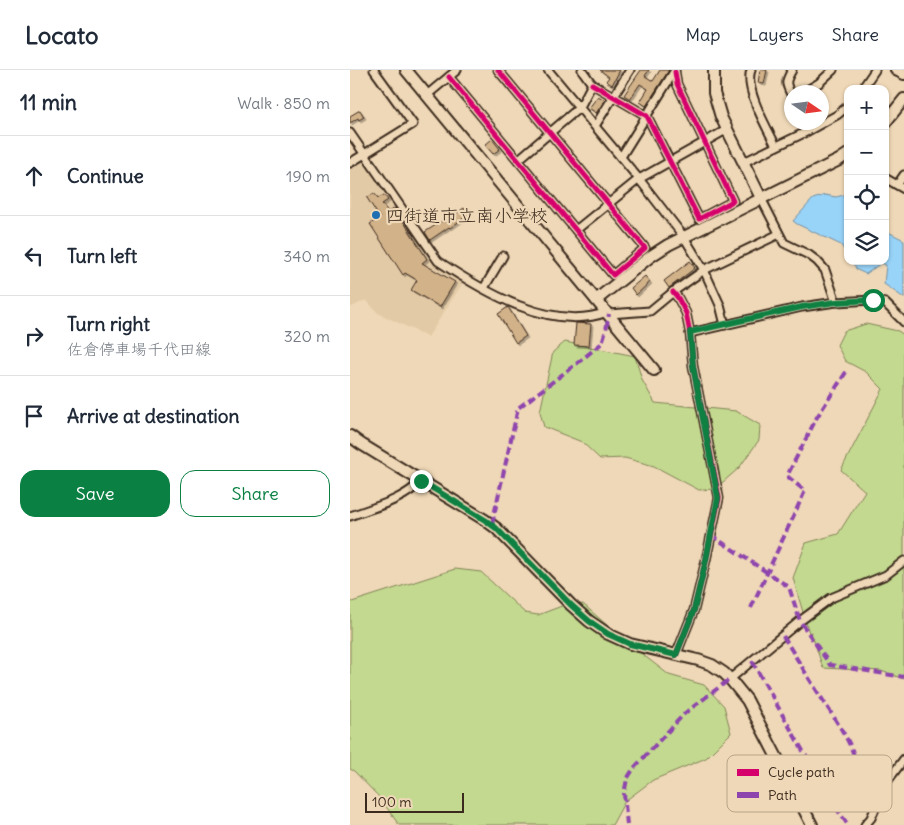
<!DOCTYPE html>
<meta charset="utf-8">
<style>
body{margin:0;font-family:Delius,"Klee One",sans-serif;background:#f2f2f3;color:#1f2937}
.controls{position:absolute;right:15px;top:15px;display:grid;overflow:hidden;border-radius:10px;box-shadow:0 1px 4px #0004}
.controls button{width:45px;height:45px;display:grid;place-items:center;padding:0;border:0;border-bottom:1px solid #e0e1e3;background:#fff;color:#1f2937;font:25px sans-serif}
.compass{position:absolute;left:434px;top:15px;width:45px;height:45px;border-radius:50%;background:#fff;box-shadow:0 1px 4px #0004;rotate:103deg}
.scale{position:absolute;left:15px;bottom:12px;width:99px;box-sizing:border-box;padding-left:5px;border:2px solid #3b2a1e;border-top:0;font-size:14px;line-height:18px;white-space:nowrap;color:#3b2a1e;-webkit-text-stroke:4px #efd8b7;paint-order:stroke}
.stop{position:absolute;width:15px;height:15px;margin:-11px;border:4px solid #0b8043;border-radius:50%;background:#fff}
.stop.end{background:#0b8043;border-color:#fff;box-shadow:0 1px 5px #0008}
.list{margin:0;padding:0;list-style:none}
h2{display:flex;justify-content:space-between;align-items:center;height:65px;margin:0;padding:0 20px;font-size:21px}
h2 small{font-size:16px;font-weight:400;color:#747a83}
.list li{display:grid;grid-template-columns:32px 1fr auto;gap:15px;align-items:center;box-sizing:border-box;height:80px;padding:0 20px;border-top:1px solid #e0e1e3}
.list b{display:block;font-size:19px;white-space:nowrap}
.list p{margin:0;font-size:16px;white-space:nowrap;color:#747a83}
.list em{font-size:16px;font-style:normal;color:#747a83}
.actions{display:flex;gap:10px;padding:15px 20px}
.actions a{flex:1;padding:11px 0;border:1px solid #0b8043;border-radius:15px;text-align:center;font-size:18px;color:#0b8043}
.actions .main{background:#0b8043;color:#fff}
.icon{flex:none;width:28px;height:28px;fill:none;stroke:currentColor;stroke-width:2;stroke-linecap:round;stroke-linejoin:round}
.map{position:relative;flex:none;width:554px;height:755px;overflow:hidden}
header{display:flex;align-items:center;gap:30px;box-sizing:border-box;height:70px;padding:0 25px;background:#fff;border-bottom:1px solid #e0e1e3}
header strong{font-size:24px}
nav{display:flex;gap:28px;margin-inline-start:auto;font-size:18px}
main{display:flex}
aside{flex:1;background:#fff}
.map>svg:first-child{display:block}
</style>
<header>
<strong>Locato</strong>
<nav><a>Map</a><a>Layers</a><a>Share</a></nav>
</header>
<main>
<aside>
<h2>11 min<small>Walk · 850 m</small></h2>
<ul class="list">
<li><svg class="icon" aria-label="ahead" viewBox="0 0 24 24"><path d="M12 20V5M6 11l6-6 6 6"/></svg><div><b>Continue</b></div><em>190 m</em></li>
<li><svg class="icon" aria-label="left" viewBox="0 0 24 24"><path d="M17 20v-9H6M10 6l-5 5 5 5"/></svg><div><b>Turn left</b></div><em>340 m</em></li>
<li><svg class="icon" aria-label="right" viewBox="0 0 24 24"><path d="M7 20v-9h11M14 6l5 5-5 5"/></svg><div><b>Turn right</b><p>佐倉停車場千代田線</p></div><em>320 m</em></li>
<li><svg class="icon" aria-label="arrive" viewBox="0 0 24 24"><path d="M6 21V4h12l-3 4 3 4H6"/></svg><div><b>Arrive at destination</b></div></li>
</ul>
<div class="actions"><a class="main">Save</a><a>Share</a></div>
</aside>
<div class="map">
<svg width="554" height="755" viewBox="0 0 554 755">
<defs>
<filter id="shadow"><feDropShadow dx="2" dy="2" stdDeviation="0" flood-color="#0004"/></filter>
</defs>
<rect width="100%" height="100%" fill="#efd8b7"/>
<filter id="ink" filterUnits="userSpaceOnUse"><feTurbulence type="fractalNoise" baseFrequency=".02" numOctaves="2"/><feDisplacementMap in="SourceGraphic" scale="10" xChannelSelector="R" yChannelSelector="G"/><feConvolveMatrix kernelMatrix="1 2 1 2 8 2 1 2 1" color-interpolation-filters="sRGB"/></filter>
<g filter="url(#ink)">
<path fill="#e3caa6" d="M 12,88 L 85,193 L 114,211 L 78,267 L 28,243 L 16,230 L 0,238 L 0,96 Z"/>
<g fill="#c3d98f" stroke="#7f8256">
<path d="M 516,254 L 548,261 L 554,265 L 554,609 L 531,601 L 473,598 L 461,562 L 459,563 L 443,508 L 456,473 L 488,464 L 515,421 L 491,400 L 533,319 L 516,302 L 495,291 L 487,275 L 494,261 Z"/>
<path d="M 215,272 L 285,286 L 292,310 L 305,333 L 386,341 L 410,355 L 409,370 L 389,398 L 365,419 L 349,420 L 304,396 L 275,388 L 250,389 L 232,372 L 194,357 L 190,342 L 203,282 Z"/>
<path d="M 105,499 L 131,502 L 175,543 L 188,545 L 217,534 L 221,535 L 233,534 L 274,570 L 319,605 L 354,615 L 374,636 L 381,663 L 356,688 L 303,710 L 275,731 L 262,755 L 49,755 L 30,728 L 4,701 L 0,699 L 0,531 L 2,532 Z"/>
</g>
<g fill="#98d3f8" stroke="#738fa1">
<path d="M 498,124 L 498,186 L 491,175 L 447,154 L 443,151 L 463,129 L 475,125 L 486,127 Z"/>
<path d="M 535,158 L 538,162 L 554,170 L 554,228 L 534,214 L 536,195 L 531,193 L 516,204 L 507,200 L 501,191 L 535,191 Z"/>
</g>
<g fill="#d2b289" stroke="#3b2a1e" filter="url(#shadow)">
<path d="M 250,0 L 270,0 L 262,15 L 256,11 L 259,7 Z"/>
<path d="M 291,0 L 299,0 L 295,6 L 303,11 L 310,0 L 319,0 L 296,36 L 290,32 L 298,19 L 290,14 L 280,29 L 274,25 Z"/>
<path d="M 410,0 L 417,0 L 414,14 L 408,13 Z"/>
<path d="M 248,26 L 255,30 L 246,43 L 239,38 Z"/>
<path d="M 10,40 L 14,47 L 9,50 L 8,48 L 0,53 L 0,46 Z"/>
<path d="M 142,69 L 150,79 L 143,84 L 135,75 Z"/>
<path d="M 24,123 L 28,128 L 34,125 L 38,130 L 32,134 L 38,142 L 45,138 L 77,189 L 72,193 L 105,212 L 90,237 L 61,220 L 67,210 L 55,203 L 53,205 L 20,154 L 30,148 L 17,128 Z"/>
<path d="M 114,138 L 118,145 L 100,158 L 99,157 L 80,170 L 75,162 L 92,151 L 94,152 Z"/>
<path d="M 340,191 L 345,198 L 319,218 L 314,211 Z"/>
<path d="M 295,206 L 300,212 L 286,225 L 281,218 Z"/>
<path d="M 158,237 L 176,266 L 166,273 L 148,244 Z"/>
<path d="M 226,253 L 241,254 L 239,276 L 224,275 Z"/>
</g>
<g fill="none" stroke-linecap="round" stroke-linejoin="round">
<defs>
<g id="street">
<path d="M 198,0 L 289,109 L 334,167 L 354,200 L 370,235 L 375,255"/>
<path d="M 401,0 C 394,19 417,58 426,76"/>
<path d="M 99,7 L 263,205 L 295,178 L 148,0"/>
<path d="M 242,14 L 297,46 L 349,149 L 383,131 L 327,14 L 325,2"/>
<path d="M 512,19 L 525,0"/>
<path d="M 454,22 L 469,13 L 483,0"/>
<path d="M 77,25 L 107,0"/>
<path d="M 442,26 C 435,13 435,12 442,0"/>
<path d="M 245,56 L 280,0"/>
<path d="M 0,63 L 88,191 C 133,221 202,263 257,242"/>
<path d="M 271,87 L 325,0"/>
<path d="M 168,90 L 230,37 L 242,14 L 232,0"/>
<path d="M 394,92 L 458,61 L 487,45 L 498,36"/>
<path d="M 0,93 L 63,54 L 24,0"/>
<path d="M 535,108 L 554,119"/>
<path d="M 547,115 L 554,105"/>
<path d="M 411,128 L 434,173 L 459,185 L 467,191 L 475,200 L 486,232"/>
<path d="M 226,160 L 289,109 L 376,60"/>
<path d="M 134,218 L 153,186"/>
<path d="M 323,222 L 328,228 L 336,243 L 340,263 L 343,296 L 369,428 L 356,490 L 344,540 L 326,585"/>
<path d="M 259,244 L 300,241 L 323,222 L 354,200 L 429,164"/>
<path d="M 340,263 L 452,237 L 486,232 L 523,230 L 535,233 L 554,252"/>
<path d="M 0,446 C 24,437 53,431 71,411"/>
<path d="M 380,609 L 450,551 L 481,528 L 536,505 L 554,491"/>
<path d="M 515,755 L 521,748 L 536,713 L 554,689"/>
</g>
<g id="secondary">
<path d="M 56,0 L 304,300"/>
<path d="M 364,0 L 364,23 L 371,47 L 411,128"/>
<path d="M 546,0 L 554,4"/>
<path d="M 535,53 L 554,29"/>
<path d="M 246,230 L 301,186 L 318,175 L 489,90 L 498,84"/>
<path d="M 0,366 L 11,374 L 135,450 L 146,458 L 221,535 L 239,551 L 258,564 L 280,574 L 348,590 L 362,595 L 374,603 L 380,609 L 397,630 L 462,755"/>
</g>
</defs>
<use href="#street" stroke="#3b2a1e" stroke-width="11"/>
<use href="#secondary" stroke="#3b2a1e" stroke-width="14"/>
<use href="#street" stroke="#efd8b7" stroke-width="7"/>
<use href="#secondary" stroke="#efd8b7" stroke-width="10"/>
<g stroke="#8e44ad" stroke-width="4" stroke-dasharray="8 4" stroke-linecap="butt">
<path d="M 142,454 L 168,338 L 230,291 L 252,273 L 256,260 L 259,244"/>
<path d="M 361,465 L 439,517 L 450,551 L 480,595 L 554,607"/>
<path d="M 401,538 L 455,421 L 437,406 L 467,347 L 498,299"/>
<path d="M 433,566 C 447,589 461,612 476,635 C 484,648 505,677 505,693 C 505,710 493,720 482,732"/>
<path d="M 402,591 L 482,732 L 498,755"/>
<path d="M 277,755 L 274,724 L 277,709 L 284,698 L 335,643 L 380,609"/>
</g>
<defs>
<g id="cycleway">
<path d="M 99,7 L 263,205 L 295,178 L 148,0"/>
<path d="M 242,14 L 297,46 L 349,149 L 383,131 L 327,14 L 325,2"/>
<path d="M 323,222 L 328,228 L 336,243 L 340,263 L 343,296 L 369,428 L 356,490 L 344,540 L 326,585"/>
</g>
</defs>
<use href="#cycleway" stroke="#efd8b7" stroke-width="8"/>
<use href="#cycleway" stroke="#d6006c" stroke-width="5"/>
</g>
</g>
<g fill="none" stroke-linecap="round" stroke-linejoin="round" filter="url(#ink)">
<path stroke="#0b8043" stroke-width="6" d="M 71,411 L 135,450 L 146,458 L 221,535 L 239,551 L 258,564 L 280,574 L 326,585 L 344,540 L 356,490 L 368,428 L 343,296 L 340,262 L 452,237 L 486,232 L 523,230"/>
</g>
<circle fill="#1f6fb2" stroke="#efd8b7" stroke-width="2" cx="26" cy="145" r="5"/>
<g text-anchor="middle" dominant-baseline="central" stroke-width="4.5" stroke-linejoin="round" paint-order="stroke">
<g font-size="18" fill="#3b2a1e" stroke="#efd8b7" text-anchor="start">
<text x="36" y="145">四街道市立南小学校</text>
</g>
</g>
<rect x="377" y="685" width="165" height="57" rx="8" fill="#efd8b7" stroke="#b9a489" stroke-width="1"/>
<rect x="387" y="699" width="22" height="7" fill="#d6006c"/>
<rect x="387" y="722" width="22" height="6" fill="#8e44ad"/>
<g font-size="14" fill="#3b2a1e">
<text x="418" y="707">Cycle path</text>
<text x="418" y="730">Path</text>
</g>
</svg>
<div class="controls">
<button>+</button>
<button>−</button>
<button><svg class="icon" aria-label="locate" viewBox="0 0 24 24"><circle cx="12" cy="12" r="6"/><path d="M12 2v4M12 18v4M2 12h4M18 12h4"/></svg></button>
<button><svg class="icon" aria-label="layers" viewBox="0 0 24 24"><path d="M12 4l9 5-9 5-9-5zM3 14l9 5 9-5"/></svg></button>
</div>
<svg class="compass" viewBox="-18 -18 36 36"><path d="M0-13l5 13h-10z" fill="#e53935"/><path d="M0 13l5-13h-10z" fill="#747a83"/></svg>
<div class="scale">100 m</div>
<div class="stop" style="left:523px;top:230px"></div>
<div class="stop end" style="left:71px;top:411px"></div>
</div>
</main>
